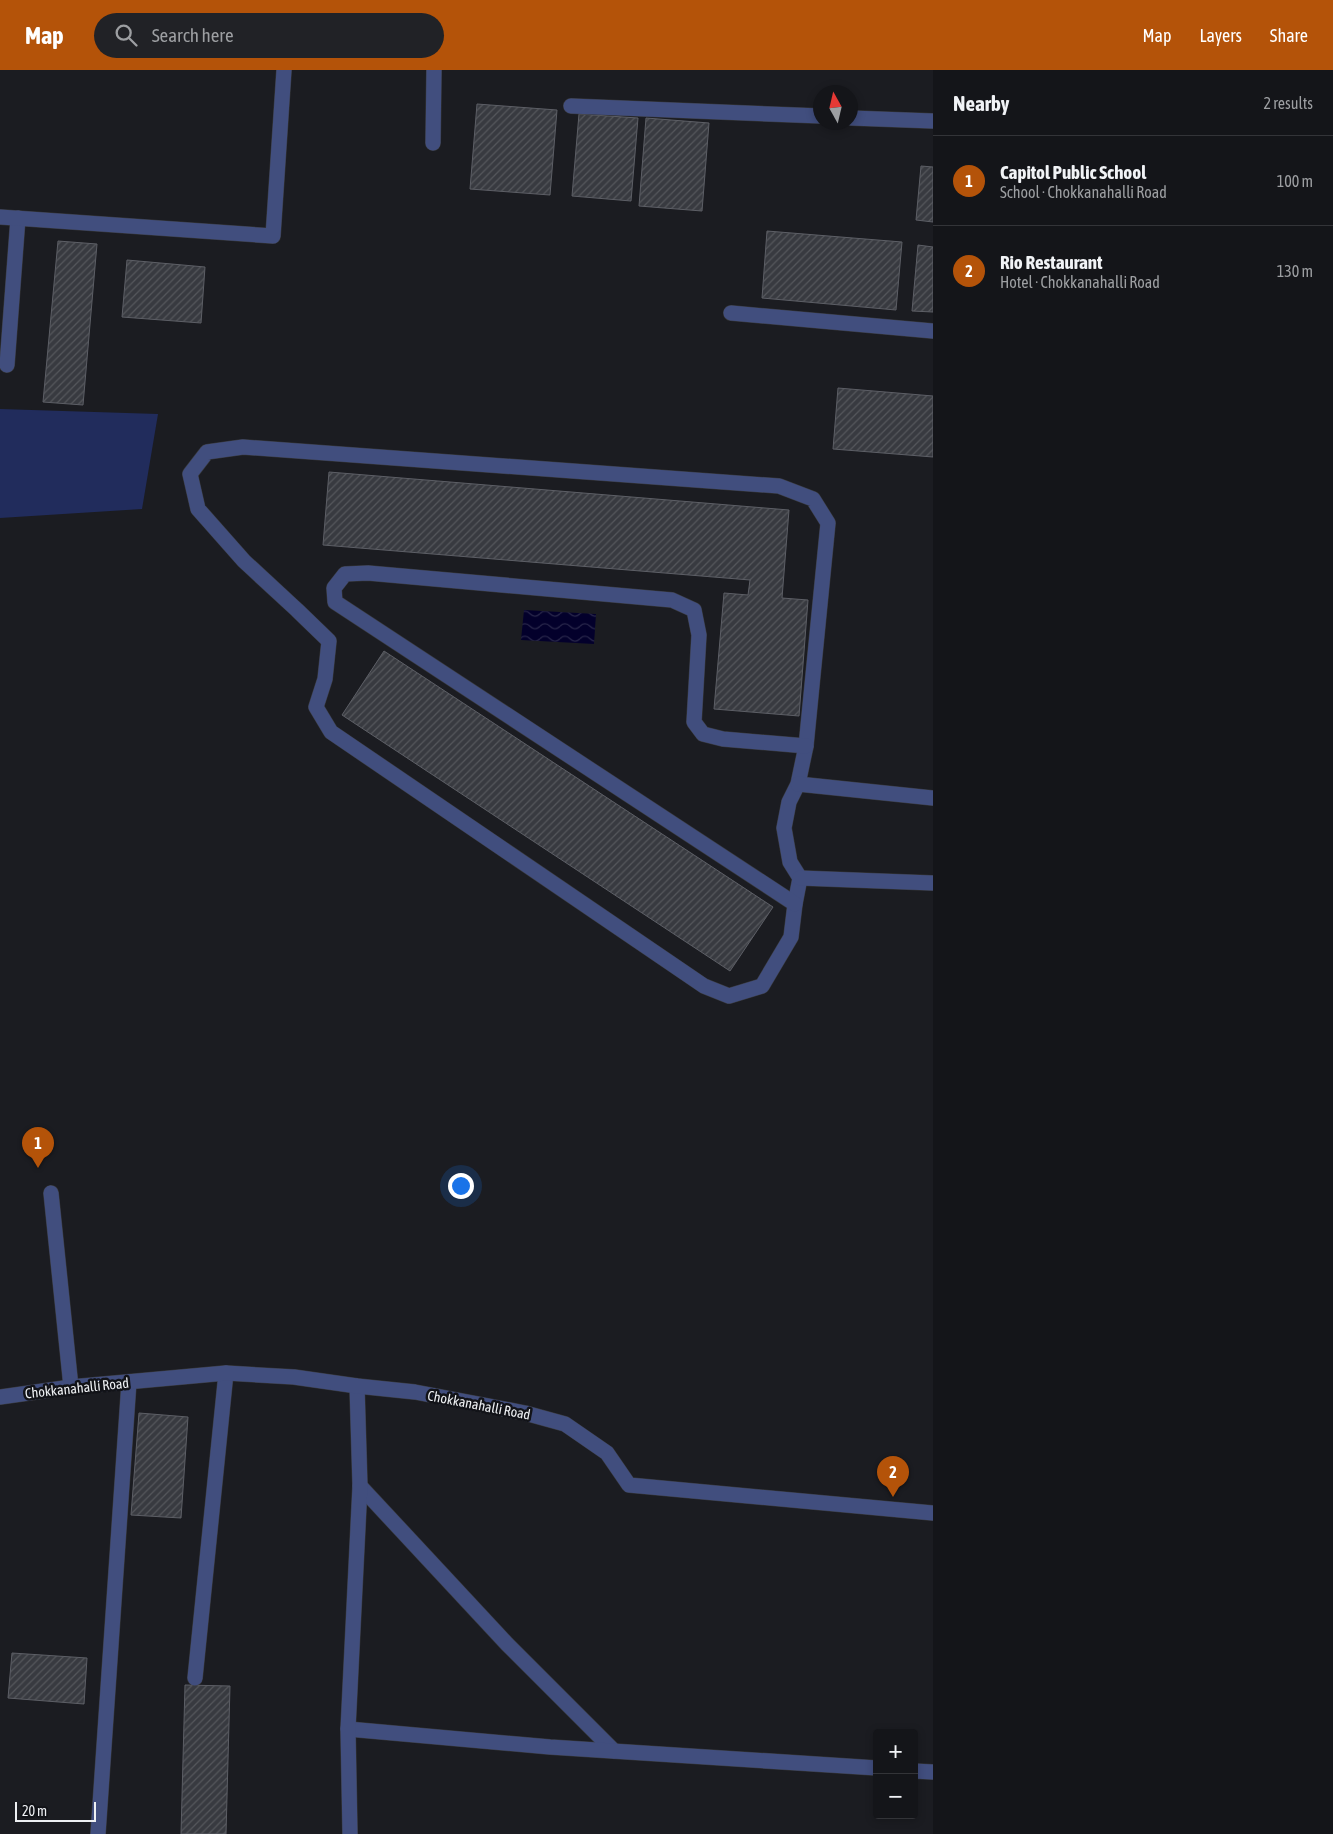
<!DOCTYPE html>
<meta charset="utf-8">
<style>
body{margin:0;font-family:"Asap Condensed",sans-serif;background:#212226;color:#f1f3f6}
.controls{position:absolute;right:15px;bottom:15px;display:grid;overflow:hidden;border-radius:5px;box-shadow:0 2px 8px #0003}
.controls button{width:45px;height:45px;display:grid;place-items:center;padding:0;border:0;border-bottom:1px solid #333438;background:#141519;color:#f1f3f6;font:25px sans-serif}
.compass{position:absolute;left:813px;top:15px;width:45px;height:45px;border-radius:50%;background:#141519;box-shadow:0 2px 8px #0003;rotate:352deg}
.scale{position:absolute;left:15px;bottom:12px;width:81px;box-sizing:border-box;padding-left:5px;border:2px solid #eef0f3;border-top:0;font-size:14px;line-height:18px;white-space:nowrap;color:#eef0f3;-webkit-text-stroke:4px #121318;paint-order:stroke}
.you{position:absolute;left:460px;top:1115px;width:18px;height:18px;margin:-12px;border:4px solid #fff;border-radius:50%;background:#1a73e8;box-shadow:0 0 0 8px #1a73e833}
.badge{display:grid;place-items:center;width:32px;height:32px;border-radius:50%;background:#b45309;color:#fff;font-size:16px;font-weight:700}
.pin{position:absolute;translate:-50% -41px;filter:drop-shadow(0 1px 2px #0008)}
.pin::after{content:'';position:absolute;top:26px;width:18px;height:15px;background:inherit;clip-path:polygon(0 0,100% 0,50% 100%)}
.list{margin:0;padding:0;list-style:none}
h2{display:flex;justify-content:space-between;align-items:center;height:65px;margin:0;padding:0 20px;font-size:21px}
h2 small{font-size:16px;font-weight:400;color:#9d9fa2}
.list li{display:grid;grid-template-columns:32px 1fr auto;gap:15px;align-items:center;box-sizing:border-box;height:90px;padding:0 20px;border-top:1px solid #333438}
.list b{display:block;font-size:19px;white-space:nowrap}
.list p{margin:0;font-size:16px;white-space:nowrap;color:#9d9fa2}
.list em{font-size:16px;font-style:normal;color:#9d9fa2}
.icon{flex:none;width:28px;height:28px;fill:none;stroke:currentColor;stroke-width:2;stroke-linecap:round;stroke-linejoin:round}
.map{position:relative;flex:none;width:933px;height:1764px;overflow:hidden}
header{display:flex;align-items:center;gap:30px;box-sizing:border-box;height:70px;padding:0 25px;background:#b45309;color:#fff}
header strong{font-size:24px}
nav{display:flex;gap:28px;margin-inline-start:auto;font-size:18px}
.search{width:350px;height:45px;background:#212226;display:flex;align-items:center;gap:12px;box-sizing:border-box;padding:0 18px;border-radius:28px;color:#9d9fa2;font-size:19px}
main{display:flex}
aside{flex:1;background:#141519}
.map>svg:first-child{display:block}
</style>
<header>
<strong>Map</strong>
<div class="search"><svg class="icon" aria-label="search" viewBox="0 0 24 24"><circle cx="10" cy="10" r="6"/><path d="M15 15l6 6"/></svg>Search here</div>
<nav><a>Map</a><a>Layers</a><a>Share</a></nav>
</header>
<main>
<div class="map">
<svg width="933" height="1764" viewBox="0 0 933 1764">
<defs>
<pattern id="water-waves" width="16" height="10" patternUnits="userSpaceOnUse" patternTransform="scale(1.25)"><rect width="16" height="10" fill="#03002b"/><path d="M0 5q4-4 8 0t8 0" fill="none" stroke="#28264a"/></pattern>
<pattern id="building-hatch" width="6" height="6" patternUnits="userSpaceOnUse" patternTransform="scale(1.25)"><rect width="6" height="6" fill="#383a40"/><path d="M-1 1l2-2M0 6l6-6M5 7l2-2" fill="none" stroke="#55575c"/></pattern>
</defs>
<rect width="100%" height="100%" fill="#1b1c21"/>
<path fill="#212c5c" d="M 0,339 L 158,344 L 142,439 L 0,448 Z"/>
<path fill="url(#water-waves)" d="M 524,540 L 596,544 L 594,574 L 521,570 Z"/>
<g fill="url(#building-hatch)" stroke="#5d5f66">
<path d="M 477,34 L 557,40 L 550,125 L 470,119 Z"/>
<path d="M 579,44 L 638,48 L 631,131 L 572,126 Z"/>
<path d="M 646,48 L 709,53 L 702,141 L 639,136 Z"/>
<path d="M 921,96 L 933,97 L 933,152 L 916,150 Z"/>
<path d="M 767,161 L 902,172 L 896,240 L 762,228 Z"/>
<path d="M 58,171 L 97,174 L 83,335 L 43,332 Z"/>
<path d="M 918,175 L 933,177 L 933,242 L 912,241 Z"/>
<path d="M 127,190 L 205,197 L 201,253 L 122,247 Z"/>
<path d="M 838,318 L 933,326 L 933,387 L 833,379 Z"/>
<path d="M 329,402 L 789,440 L 782,528 L 808,530 L 799,646 L 714,639 L 724,523 L 748,525 L 750,510 L 323,475 Z"/>
<path d="M 384,581 L 773,837 L 730,901 L 342,645 Z"/>
<path d="M 139,1343 L 188,1347 L 181,1448 L 131,1445 Z"/>
<path d="M 12,1583 L 87,1588 L 84,1634 L 8,1628 Z"/>
<path d="M 185,1615 L 230,1616 L 226,1764 L 181,1764 Z"/>
</g>
<g fill="none" stroke-linecap="round" stroke-linejoin="round">
<defs>
<g id="service">
<path d="M 571,36 L 821,46"/>
<path d="M 851,48 L 933,51"/>
<path d="M 731,243 L 933,261"/>
<path d="M 7,295 L 18,148"/>
<path d="M 51,1123 L 71,1317"/>
<path d="M 195,1608 L 226,1303"/>
</g>
<g id="minor">
<path d="M 433,73 L 434,0"/>
<path d="M 0,147 L 273,166 L 284,0"/>
<path d="M 243,377 L 779,416 L 813,429 L 828,453 L 806,676 L 798,714 L 789,732 L 784,758 L 790,792 L 800,808 L 795,834 L 791,867 L 762,916 L 729,926 L 704,916 L 331,662 L 316,637 L 325,609 L 329,571 L 297,540 L 244,491 L 198,439 L 190,404 L 207,382 Z"/>
<path d="M 798,714 L 933,728"/>
<path d="M 800,808 L 933,813"/>
<path d="M 795,834 L 335,532 L 334,518 L 345,504 L 368,503 L 672,530 L 694,540 L 699,565 L 694,652 L 703,664 L 723,669 L 806,676"/>
<path d="M 360,1416 L 507,1574 L 614,1681"/>
<path d="M 348,1659 L 550,1677 L 877,1698"/>
<path d="M 914,1701 L 933,1702"/>
<path d="M 98,1764 L 129,1312"/>
<path d="M 350,1764 L 348,1659 L 360,1416 L 357,1316"/>
</g>
<path id="tertiary" d="M 0,1327 L 71,1317 L 226,1303 L 294,1307 L 357,1316 L 415,1322 L 525,1343 L 565,1354 L 607,1383 L 629,1415 L 933,1443"/>
</defs>
<use href="#service" stroke="#393a3e" stroke-width="16"/>
<use href="#minor" stroke="#393a3e" stroke-width="16"/>
<use href="#tertiary" stroke="#393a3e" stroke-width="16"/>
<use href="#service" stroke="#414e7e" stroke-width="15"/>
<use href="#minor" stroke="#414e7e" stroke-width="15"/>
<use href="#tertiary" stroke="#414e7e" stroke-width="15"/>
</g>
<g text-anchor="middle" dominant-baseline="central" stroke-width="5" stroke-linejoin="round" paint-order="stroke">
<g font-size="14" fill="#eef0f3" stroke="#121318">
<text transform="translate(77 1318) rotate(-6)">Chokkanahalli Road</text>
<text transform="translate(479 1335) rotate(11)">Chokkanahalli Road</text>
</g>
</g>
</svg>
<div class="controls">
<button>+</button>
<button>−</button>
</div>
<svg class="compass" viewBox="-18 -18 36 36"><path d="M0-13l5 13h-10z" fill="#e53935"/><path d="M0 13l5-13h-10z" fill="#9d9fa2"/></svg>
<div class="scale">20 m</div>
<div class="you"></div>
<div class="pin badge" style="left:38px;top:1098px">1</div>
<div class="pin badge" style="left:893px;top:1427px">2</div>
</div>
<aside>
<h2>Nearby<small>2 results</small></h2>
<ul class="list">
<li><span class="badge">1</span><div><b>Capitol Public School</b><p>School · Chokkanahalli Road</p></div><em>100 m</em></li>
<li><span class="badge">2</span><div><b>Rio Restaurant</b><p>Hotel · Chokkanahalli Road</p></div><em>130 m</em></li>
</ul>
</aside>
</main>
